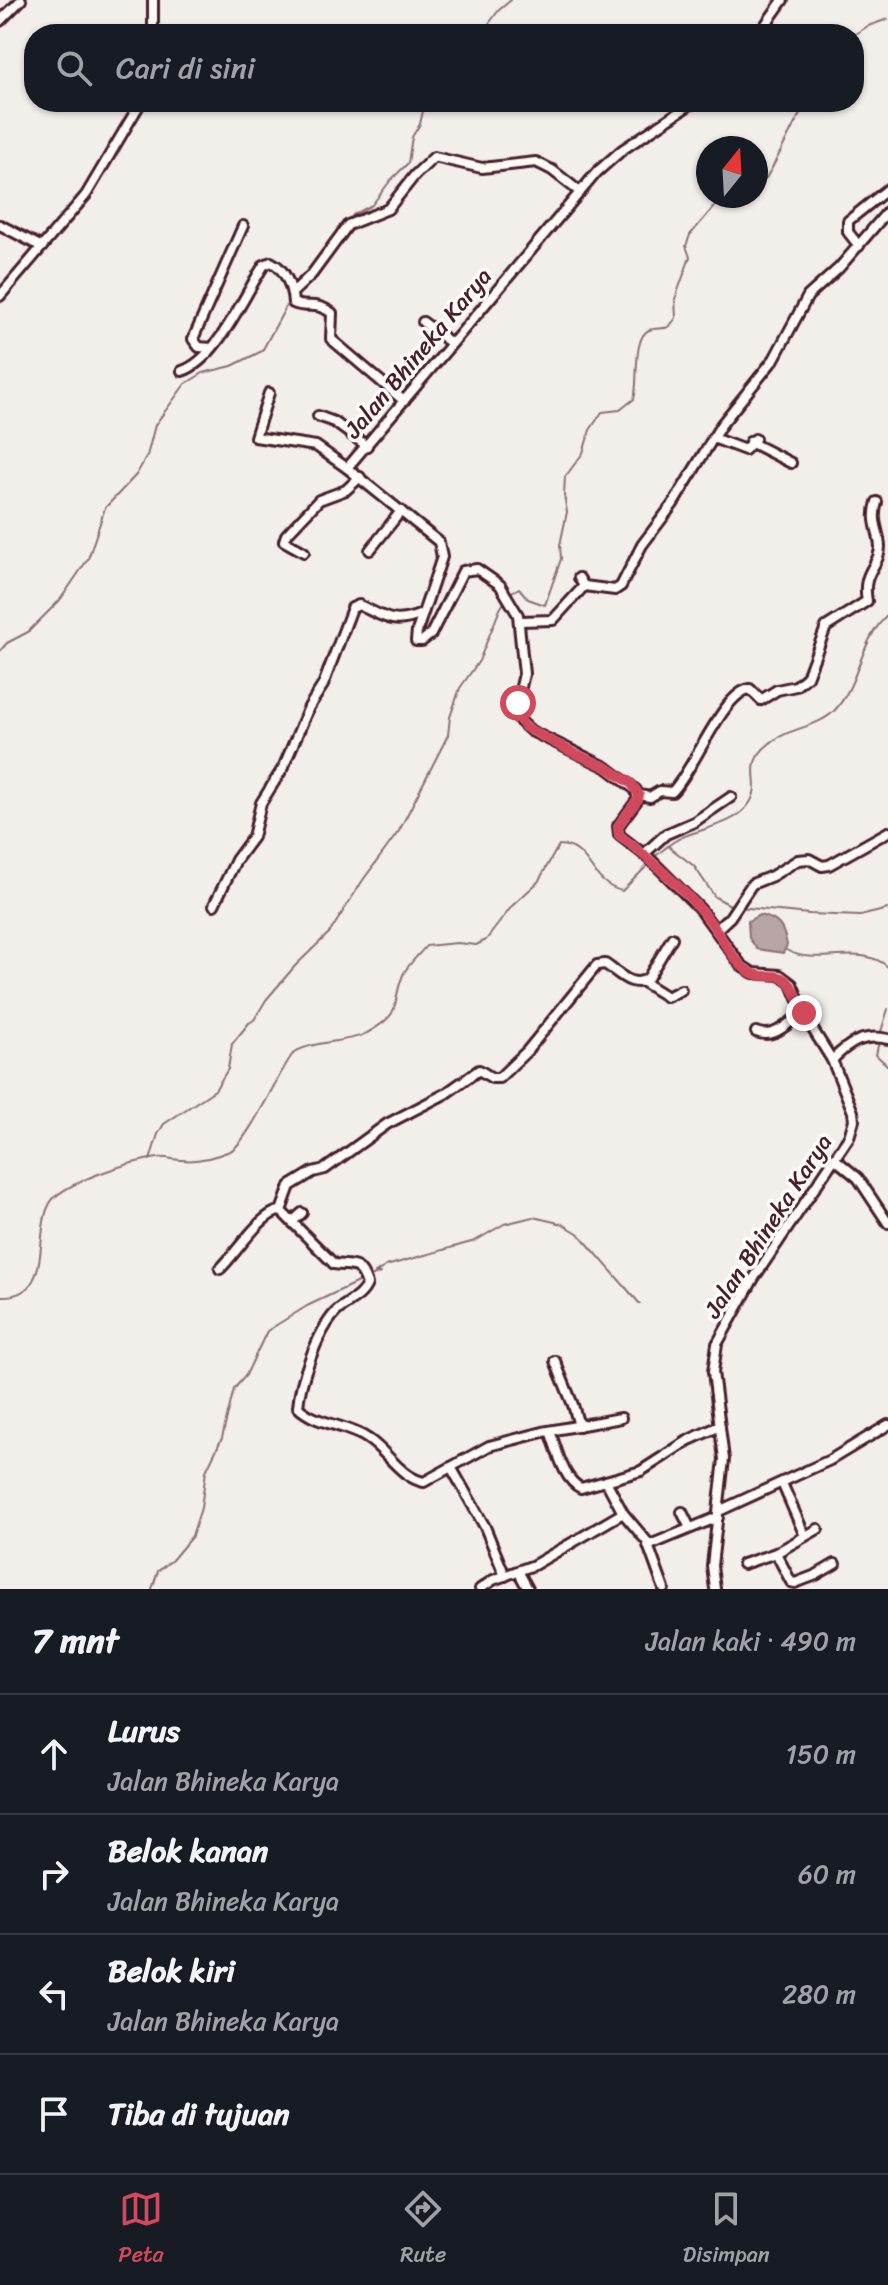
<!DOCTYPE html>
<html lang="id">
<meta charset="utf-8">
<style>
body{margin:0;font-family:Sriracha,sans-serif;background:#242831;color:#f1f3f6}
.compass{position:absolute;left:696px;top:136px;width:72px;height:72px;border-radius:50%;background:#171b24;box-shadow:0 2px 6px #0004;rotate:18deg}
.stop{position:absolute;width:24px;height:24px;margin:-18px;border:6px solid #d1495b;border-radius:50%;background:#fff}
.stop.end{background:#d1495b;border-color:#fff;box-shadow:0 2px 8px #0008}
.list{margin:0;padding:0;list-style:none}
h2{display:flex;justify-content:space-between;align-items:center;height:104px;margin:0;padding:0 32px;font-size:34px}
h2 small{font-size:26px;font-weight:400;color:#9ea1a6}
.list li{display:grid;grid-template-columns:52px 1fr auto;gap:24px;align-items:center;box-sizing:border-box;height:120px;padding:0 32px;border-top:2px solid #363941}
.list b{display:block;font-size:30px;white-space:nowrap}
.list p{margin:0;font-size:26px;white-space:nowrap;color:#9ea1a6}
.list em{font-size:26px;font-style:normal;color:#9ea1a6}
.icon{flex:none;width:44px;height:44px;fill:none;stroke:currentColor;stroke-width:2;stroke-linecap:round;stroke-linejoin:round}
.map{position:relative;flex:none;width:888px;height:1589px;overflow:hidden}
.search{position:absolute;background:#171b24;box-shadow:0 2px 6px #0004;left:24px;right:24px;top:24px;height:88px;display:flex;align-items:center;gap:20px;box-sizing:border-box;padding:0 28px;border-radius:32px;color:#9ea1a6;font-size:30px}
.sheet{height:584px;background:#171b24}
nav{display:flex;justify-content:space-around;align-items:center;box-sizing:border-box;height:112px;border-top:2px solid #363941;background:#171b24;font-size:22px;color:#9ea1a6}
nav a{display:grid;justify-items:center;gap:4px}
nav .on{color:#d1495b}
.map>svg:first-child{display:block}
</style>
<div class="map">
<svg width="888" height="1589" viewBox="0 0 888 1589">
<rect width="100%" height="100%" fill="#f2efeb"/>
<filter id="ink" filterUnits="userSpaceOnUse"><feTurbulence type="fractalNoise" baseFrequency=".0125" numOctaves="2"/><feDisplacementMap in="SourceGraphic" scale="16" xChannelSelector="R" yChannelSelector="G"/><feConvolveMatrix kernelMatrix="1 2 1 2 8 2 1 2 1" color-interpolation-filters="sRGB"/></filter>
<g filter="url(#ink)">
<path fill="#b7a5a6" stroke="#8b6f75" stroke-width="2" d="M 759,915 C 778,919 783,925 787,945 L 783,953 L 757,949 L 749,938 L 748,921 Z"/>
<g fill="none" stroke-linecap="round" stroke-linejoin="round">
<g stroke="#8b6f75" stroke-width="2">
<path d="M 481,34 L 499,10 L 511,0"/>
<path d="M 854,35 L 868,26 L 888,19"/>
<path d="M 756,184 L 766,178 L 772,168 L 806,102"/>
<path d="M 352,220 L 353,215 L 372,205 L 390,181 L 408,163 L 412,137 L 420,124 L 425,102"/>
<path d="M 339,244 L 347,236 L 349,230"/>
<path d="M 510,593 L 519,588 L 528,599 L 545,605 L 561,559 L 560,545 L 567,512 L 564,495 L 565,477 L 583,453 L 590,430 L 602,412 L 620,410 L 634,399 C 639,384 632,337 649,330 C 655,328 663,329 669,327 L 676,318 L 675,299 L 690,257 L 686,246 L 690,235 L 713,208 L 732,196"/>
<path d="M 0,651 L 7,643 L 28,632 L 60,600 L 88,559 L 105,508 L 136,475 L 147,456 L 155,425 L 185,384 L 203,373 L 232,366 L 262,351 L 288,303"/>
<path d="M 668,846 C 690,827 731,830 749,804 C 765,781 740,767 769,744 C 787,728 819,727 834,711 C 860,684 859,640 888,615"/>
<path d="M 653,858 L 668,846 L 694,866 L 715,897 L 732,906"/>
<path d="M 739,907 L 809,914 L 860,916 L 888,909"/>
<path d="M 786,950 C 818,968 859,942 888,967"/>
<path d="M 880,1035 L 888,1009"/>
<path d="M 879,1041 L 876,1055 L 888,1066"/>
<path d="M 150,1160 L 158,1134 L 164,1124 L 215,1090 L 228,1069 L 232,1044 L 249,1023 L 254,1020 L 266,1000 L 295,966 L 330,932 L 363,880 L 399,831 L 448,735 L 450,717 L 460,688 L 479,661 L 500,609 L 506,599"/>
<path d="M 368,1278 L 380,1273 L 375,1273 L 386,1266 L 475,1241 L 504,1224 L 533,1217 L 563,1224 L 579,1234 L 640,1304"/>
<path d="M 0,1296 C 60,1299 28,1219 56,1196 C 77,1179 131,1161 158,1158 C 166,1157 175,1160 182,1160 C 199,1162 215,1157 230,1151 C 247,1144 278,1074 292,1055 C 304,1041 350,1043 367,1033 C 405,1012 390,1006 403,975 C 407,965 419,955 426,946 L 457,943 L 476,945 L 486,940 L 512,906 L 538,882 L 559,845 C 591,845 588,883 622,891 L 649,864"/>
<path d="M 152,1589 L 158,1571 L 172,1560 L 192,1536 L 201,1508 L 206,1471 L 222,1438 L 234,1389 L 246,1375 L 267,1331 L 307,1306 L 362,1280"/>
</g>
<defs>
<g id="minor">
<path d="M 153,0 L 153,34"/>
<path d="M 0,21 L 21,0"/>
<path d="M 759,34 L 783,0"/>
<path d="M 694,102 L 622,150 L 597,172 L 347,468 L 439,542 L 442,557 L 417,631 L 416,641 L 422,641 L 431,634 L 463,571 L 477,569 L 500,585 L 518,615 L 524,674 L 518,699 L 520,721 L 531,731 L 606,767 L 636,790 L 638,799 L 618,826 L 619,835 L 650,859 L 700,909 L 741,965 L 753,973 L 780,975 L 792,984 L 807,1020 L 832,1060 L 853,1112 L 854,1120 L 849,1137 L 754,1278 L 717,1344 L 713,1372 L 724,1459 L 712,1566 L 715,1589"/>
<path d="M 0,225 L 42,247"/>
<path d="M 859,246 L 848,232 L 848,221 L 888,189"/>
<path d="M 293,292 L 312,274 L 348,225 L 388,209 L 415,175 L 434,157 L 482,168 L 536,162 L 552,170 L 580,192"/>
<path d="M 0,296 L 86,195 L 141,102"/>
<path d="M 423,322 L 451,343"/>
<path d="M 211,348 L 199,347 L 193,339 L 243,226"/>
<path d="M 182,371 C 217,360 244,295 264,265 L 271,262 C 286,269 292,288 293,303 C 308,310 313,300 332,313 L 331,339 L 404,401"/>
<path d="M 269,393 L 255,437 L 316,446 L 347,468"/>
<path d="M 318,416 L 334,422 L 367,446"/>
<path d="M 713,438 L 745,450 L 755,439"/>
<path d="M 750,442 L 791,463"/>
<path d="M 370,550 L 401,511"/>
<path d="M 304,552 L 284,541 L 286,535 L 319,500 L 346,490 L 360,477"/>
<path d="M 579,578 L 584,586 L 615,590 L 621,586 L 642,545 L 673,504 L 721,425 L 774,359 L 808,296 L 839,268 L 888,211"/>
<path d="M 520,621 L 553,620 L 584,586"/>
<path d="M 639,795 L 650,797 L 660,791 L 672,792 C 694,770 723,692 750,689 L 761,700 L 777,690 L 796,686 L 807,677 L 826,627 L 867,601 C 861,571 880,566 880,547 C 879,529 871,522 877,502"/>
<path d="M 644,854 L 666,834 L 694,822 L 731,797"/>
<path d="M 214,905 L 236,860 L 253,837 L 261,803 L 283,768 L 309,707 L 323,685 L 352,608 L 359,605 C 385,617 393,626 422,614"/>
<path d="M 716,930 L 730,917 L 752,884 L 772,876 L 798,860 L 809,859 L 822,866 L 829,865 L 888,832"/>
<path d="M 643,982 L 667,997 L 681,990"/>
<path d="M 756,1032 C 776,1040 787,1022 804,1013"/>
<path d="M 832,1060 C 850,1042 863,1034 888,1039"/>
<path d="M 834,1158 L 858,1178 L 888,1223"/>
<path d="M 281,1211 L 292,1222 L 302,1213"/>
<path d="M 292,1222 L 334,1264 C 353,1267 359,1261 367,1284 C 361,1299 345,1302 335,1313 C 317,1333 300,1381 298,1407 C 316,1425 347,1424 368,1439 C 387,1451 401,1478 424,1482 L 489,1446 L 543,1432 L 621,1418"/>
<path d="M 220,1269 C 235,1255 262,1211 281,1211 L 290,1186 L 313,1172 L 325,1169 L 387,1124 L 445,1094 L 479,1070 L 492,1078 L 499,1078 L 527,1051 L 597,965 L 605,964 C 618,972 633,990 648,978 L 672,938"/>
<path d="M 555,1361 L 573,1405 L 579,1426"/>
<path d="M 550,1431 C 557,1449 563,1480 581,1488 L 641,1471 L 689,1440 L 720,1426"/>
<path d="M 451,1467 L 485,1527 L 505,1576"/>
<path d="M 606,1481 L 623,1513"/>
<path d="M 782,1483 L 805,1536"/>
<path d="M 719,1511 L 830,1460 L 888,1425"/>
<path d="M 682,1512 L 690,1528"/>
<path d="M 648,1545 L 664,1589"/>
<path d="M 776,1553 L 791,1582 L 795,1583 L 816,1575 L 835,1564"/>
<path d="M 743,1564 L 776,1553 L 818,1529"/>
<path d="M 518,1571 L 528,1589"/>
<path d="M 480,1589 L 493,1580 L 534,1565 L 623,1513 L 650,1545 L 718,1517"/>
</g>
</defs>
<use href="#minor" stroke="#4a1f2b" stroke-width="14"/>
<use href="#minor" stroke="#fdfcf7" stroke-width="8"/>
</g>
</g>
<g fill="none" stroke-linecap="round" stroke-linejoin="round" filter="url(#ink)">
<path stroke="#d1495b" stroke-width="10" d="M 518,703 L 518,717 L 525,727 L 574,753 L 606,767 L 631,783 L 639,795 L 638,799 L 618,826 L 619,835 C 651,860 684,888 709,920 C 721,935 728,953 742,966 C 770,992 782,951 804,1013"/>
</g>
<g text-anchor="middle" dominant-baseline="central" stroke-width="7" stroke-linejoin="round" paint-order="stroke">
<g font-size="24" fill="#4a1f2b" stroke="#fdfcf7">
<text transform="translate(418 353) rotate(-50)">Jalan Bhineka Karya</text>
<text transform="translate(768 1226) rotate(-57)">Jalan Bhineka Karya</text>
</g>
</g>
</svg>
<svg class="compass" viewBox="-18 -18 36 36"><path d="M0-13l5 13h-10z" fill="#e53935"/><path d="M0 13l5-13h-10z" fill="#9ea1a6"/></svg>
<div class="stop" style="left:518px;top:703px"></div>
<div class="stop end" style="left:804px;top:1013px"></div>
<div class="search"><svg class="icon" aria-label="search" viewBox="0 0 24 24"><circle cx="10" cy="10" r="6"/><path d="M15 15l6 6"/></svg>Cari di sini</div>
</div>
<section class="sheet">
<h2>7 mnt<small>Jalan kaki · 490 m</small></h2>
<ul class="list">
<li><svg class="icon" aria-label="ahead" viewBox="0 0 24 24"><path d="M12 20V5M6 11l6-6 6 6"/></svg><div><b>Lurus</b><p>Jalan Bhineka Karya</p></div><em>150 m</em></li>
<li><svg class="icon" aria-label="right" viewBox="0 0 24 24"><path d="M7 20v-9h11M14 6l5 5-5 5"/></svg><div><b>Belok kanan</b><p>Jalan Bhineka Karya</p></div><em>60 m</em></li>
<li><svg class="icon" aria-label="left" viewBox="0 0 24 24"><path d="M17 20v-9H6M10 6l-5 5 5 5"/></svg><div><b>Belok kiri</b><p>Jalan Bhineka Karya</p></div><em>280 m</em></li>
<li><svg class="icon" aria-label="arrive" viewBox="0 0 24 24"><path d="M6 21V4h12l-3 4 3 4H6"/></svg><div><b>Tiba di tujuan</b></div></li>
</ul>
</section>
<nav>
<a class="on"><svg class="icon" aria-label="map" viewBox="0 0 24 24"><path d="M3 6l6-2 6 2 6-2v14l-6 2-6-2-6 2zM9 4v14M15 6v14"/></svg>Peta</a>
<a><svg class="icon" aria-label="directions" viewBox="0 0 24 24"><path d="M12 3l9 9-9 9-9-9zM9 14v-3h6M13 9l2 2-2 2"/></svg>Rute</a>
<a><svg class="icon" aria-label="saved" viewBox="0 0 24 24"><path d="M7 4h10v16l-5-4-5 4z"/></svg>Disimpan</a>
</nav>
